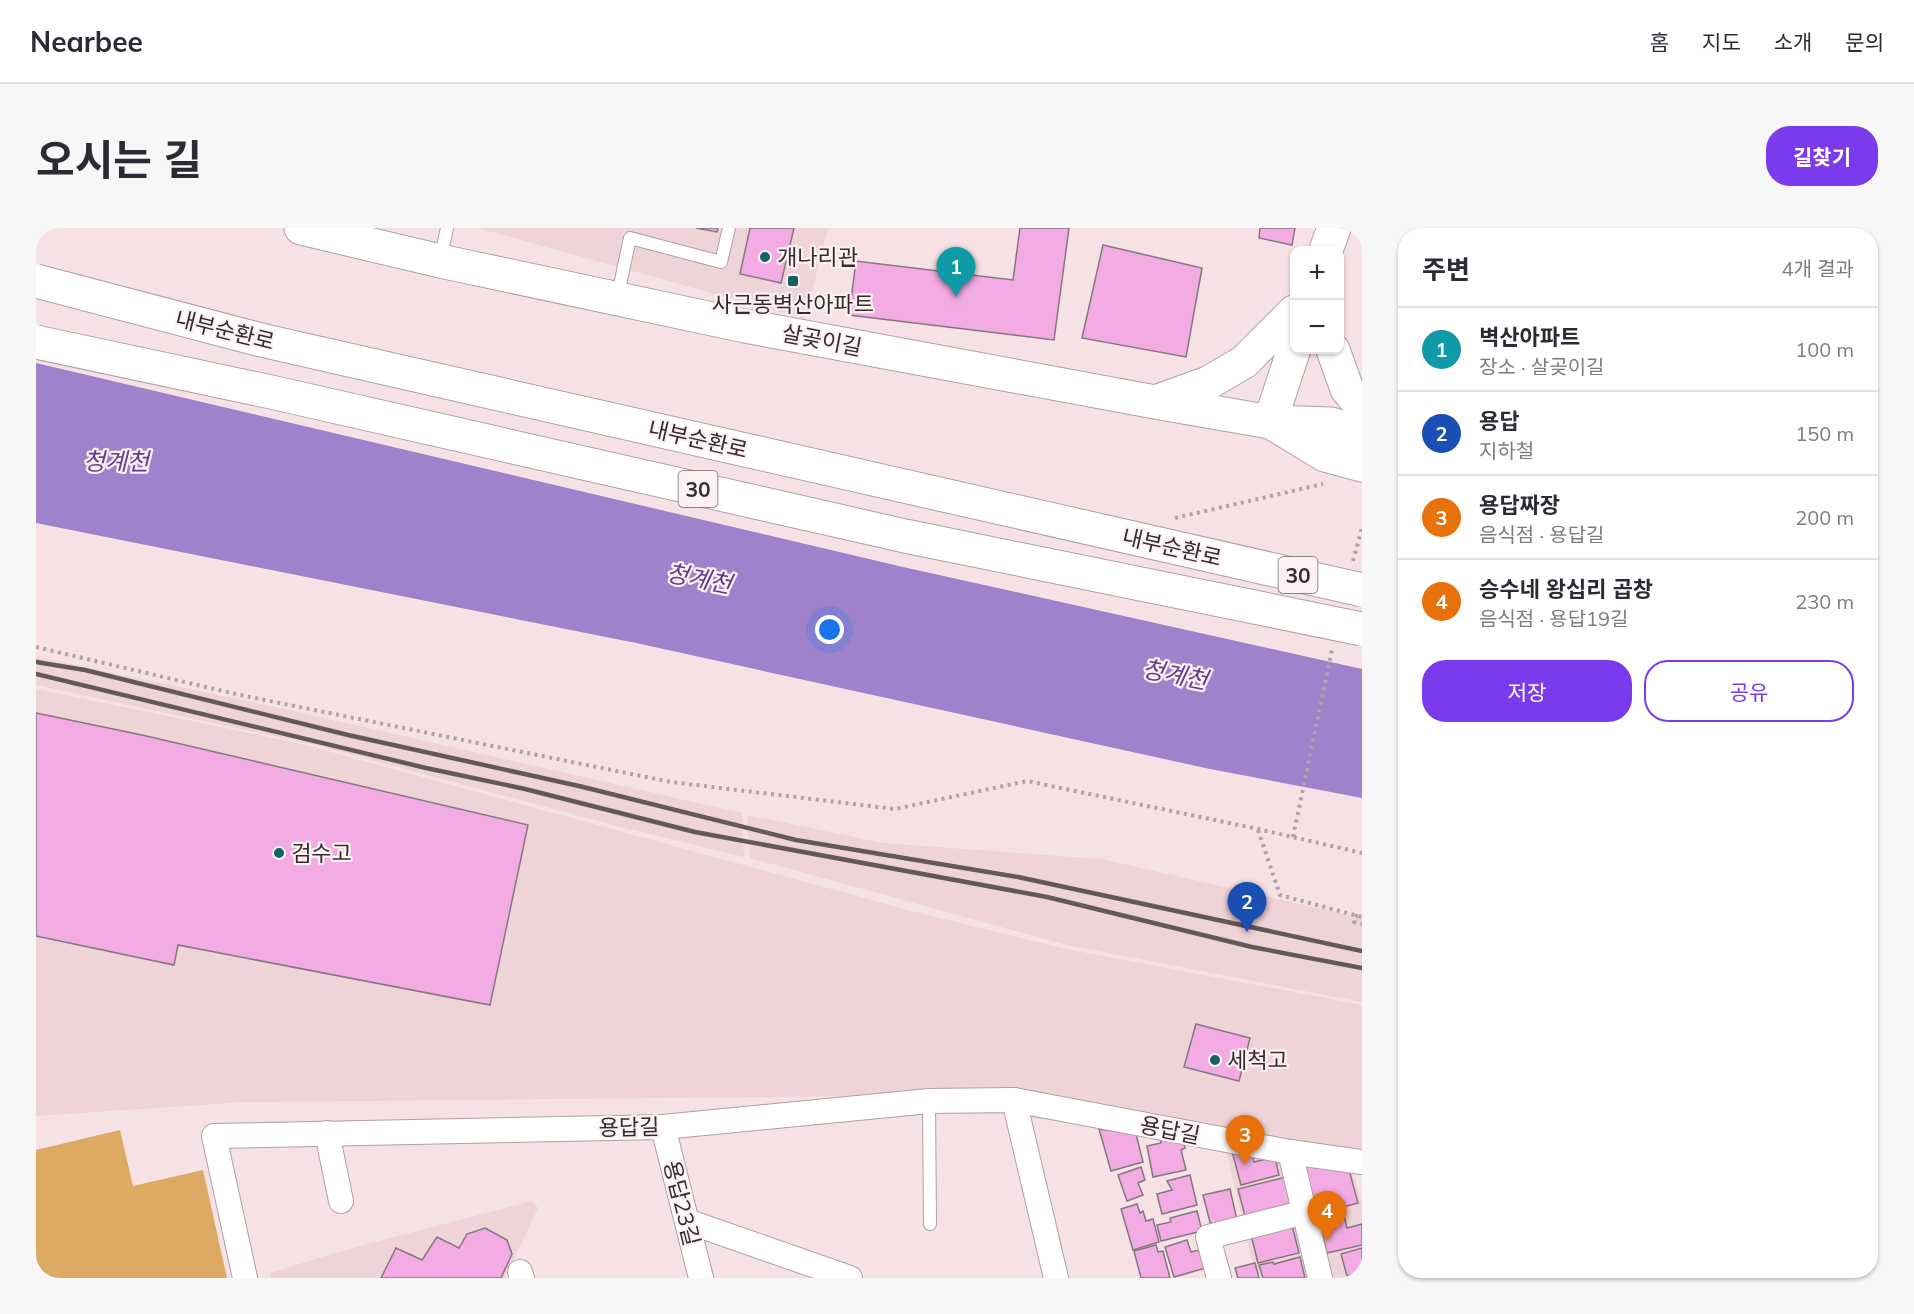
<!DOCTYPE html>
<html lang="ko">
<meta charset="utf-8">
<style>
body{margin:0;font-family:Mulish,"Noto Sans KR",sans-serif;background:#f7f7f7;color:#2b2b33}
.controls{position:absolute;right:18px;top:18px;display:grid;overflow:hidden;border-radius:12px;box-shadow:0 2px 4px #0004}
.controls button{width:54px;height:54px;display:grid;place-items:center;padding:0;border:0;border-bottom:2px solid #e1e1e2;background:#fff;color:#2b2b33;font:30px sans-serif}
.you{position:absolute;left:794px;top:402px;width:21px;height:21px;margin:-15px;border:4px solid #fff;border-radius:50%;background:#1a73e8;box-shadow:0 0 0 9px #1a73e833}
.badge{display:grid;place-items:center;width:39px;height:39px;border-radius:50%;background:#7c3aed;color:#fff;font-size:20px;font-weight:700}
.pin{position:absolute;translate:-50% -50px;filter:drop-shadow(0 2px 3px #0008)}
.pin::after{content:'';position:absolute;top:32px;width:21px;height:18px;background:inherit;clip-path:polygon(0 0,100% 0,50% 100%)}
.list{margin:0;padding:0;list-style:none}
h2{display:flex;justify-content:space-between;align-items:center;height:78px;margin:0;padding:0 24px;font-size:26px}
h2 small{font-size:20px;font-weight:400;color:#7c7c81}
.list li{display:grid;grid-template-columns:39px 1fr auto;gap:18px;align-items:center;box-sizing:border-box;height:84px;padding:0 24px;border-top:2px solid #e1e1e2}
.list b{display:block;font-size:22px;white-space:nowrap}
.list p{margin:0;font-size:20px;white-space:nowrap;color:#7c7c81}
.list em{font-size:20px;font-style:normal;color:#7c7c81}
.actions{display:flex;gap:12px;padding:18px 24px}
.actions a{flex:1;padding:14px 0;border:2px solid #7c3aed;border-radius:24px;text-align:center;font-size:21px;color:#7c3aed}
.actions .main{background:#7c3aed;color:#fff}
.map{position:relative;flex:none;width:1326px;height:1050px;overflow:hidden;border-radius:24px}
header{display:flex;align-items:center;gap:36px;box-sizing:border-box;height:84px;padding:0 30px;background:#fff;border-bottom:2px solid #e1e1e2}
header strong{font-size:28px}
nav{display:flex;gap:33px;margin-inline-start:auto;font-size:21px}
.intro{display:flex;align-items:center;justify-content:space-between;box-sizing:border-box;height:144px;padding:0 36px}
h1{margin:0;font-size:42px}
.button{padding:15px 27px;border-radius:24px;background:#7c3aed;color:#fff;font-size:21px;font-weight:700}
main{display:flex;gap:36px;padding:0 36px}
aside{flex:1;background:#fff;border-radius:24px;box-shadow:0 2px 4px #0004}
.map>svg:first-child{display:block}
</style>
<header>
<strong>Nearbee</strong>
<nav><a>홈</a><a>지도</a><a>소개</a><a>문의</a></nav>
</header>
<div class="intro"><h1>오시는 길</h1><a class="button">길찾기</a></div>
<main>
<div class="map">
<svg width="1326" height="1050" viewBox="0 0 1326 1050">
<rect width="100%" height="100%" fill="#f6e1e4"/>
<g fill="#eed3d7">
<path d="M 442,0 L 792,0 L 769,91 Z"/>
<path d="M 0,429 L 253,482 L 706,585 L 708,629 L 593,601 L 279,517 L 0,457 Z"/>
<path d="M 0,461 L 262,515 L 879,684 L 1030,721 L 1326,777 L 1326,927 L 1159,911 L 828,868 L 210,874 L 0,888 Z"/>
<path d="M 711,587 L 847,615 L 1065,631 L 1326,690 L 1326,774 L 1031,717 L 714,630 Z"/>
<path d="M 1189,918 L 1317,943 L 1326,976 L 1326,1050 L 1220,1050 Z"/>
<path d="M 496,973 L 502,980 L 469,1050 L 235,1050 L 234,1045 L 309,1022 Z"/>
</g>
<path fill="#ddaa64" d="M 84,902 L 97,958 L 167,942 L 191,1050 L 0,1050 L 0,922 Z"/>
<path fill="#9f82cb" d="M 0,135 L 867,339 L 1326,441 L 1326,570 L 1174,541 L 600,415 L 0,295 Z"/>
<path fill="#f6e1e4" d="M 1,132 L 294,201 L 0,134 Z"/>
<g fill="#f3abe3" stroke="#857781" stroke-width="1.5">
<path d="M 660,0 L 682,0 L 681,4 Z"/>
<path d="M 714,0 L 758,0 L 745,55 L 704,46 Z"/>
<path d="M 984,0 L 1033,0 L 1018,112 L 813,87 L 820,33 L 977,52 Z"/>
<path d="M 1224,0 L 1259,0 L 1256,17 L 1223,10 Z"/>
<path d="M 1067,17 L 1166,40 L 1150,129 L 1046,110 Z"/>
<path d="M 0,485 L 106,507 L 492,597 L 454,777 L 142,717 L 138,737 L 0,708 Z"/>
<path d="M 1160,796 L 1214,810 L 1203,853 L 1148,839 Z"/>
<path d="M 1063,901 L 1100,906 L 1107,934 L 1075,943 Z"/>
<path d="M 1124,910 L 1147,912 L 1149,920 L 1145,922 L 1150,942 L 1117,949 L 1111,918 L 1125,915 Z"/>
<path d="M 1214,919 L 1218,934 L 1239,929 L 1243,947 L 1205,957 L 1196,923 Z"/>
<path d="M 1262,927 L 1312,938 L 1322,975 L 1277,987 Z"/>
<path d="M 1105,939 L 1109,952 L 1102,955 L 1107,967 L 1091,973 L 1082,947 Z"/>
<path d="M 1154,947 L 1161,977 L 1126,986 L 1121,966 L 1136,962 L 1131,953 Z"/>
<path d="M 1254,948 L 1262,982 L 1209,988 L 1202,961 Z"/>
<path d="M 1194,961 L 1201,992 L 1175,998 L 1167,967 Z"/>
<path d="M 1101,976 L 1104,985 L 1107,983 L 1110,993 L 1117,991 L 1123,1014 L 1097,1022 L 1085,981 Z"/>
<path d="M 1161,983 L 1166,1003 L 1125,1013 L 1121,997 L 1135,994 L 1134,990 Z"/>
<path d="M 1307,983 L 1311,1000 L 1326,996 L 1326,1017 L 1291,1025 L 1282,989 Z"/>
<path d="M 1255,993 L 1263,1025 L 1222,1035 L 1214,1003 Z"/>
<path d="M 449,1000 L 471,1012 L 476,1026 L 465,1050 L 345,1050 L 360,1020 L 386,1032 L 401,1009 L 423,1020 L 431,1006 Z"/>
<path d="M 1151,1012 L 1155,1024 L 1163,1022 L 1173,1039 L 1138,1049 L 1129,1019 Z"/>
<path d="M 1120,1017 L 1122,1024 L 1127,1023 L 1134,1050 L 1105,1050 L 1098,1023 Z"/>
<path d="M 1326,1020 L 1326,1044 L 1311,1048 L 1305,1026 Z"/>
<path d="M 1264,1029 L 1269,1050 L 1227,1050 L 1223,1037 L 1237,1034 L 1238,1036 Z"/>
<path d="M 1219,1035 L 1223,1050 L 1202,1050 L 1199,1040 Z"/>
</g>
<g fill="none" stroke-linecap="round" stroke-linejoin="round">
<defs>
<g id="lane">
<path d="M 404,32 L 411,0"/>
<path d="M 581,71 L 594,10 L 685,34 L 693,0"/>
<path d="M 893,873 L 894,996"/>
</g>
<g id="street">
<path d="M 978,872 L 1020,1050"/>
<path d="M 627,899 L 665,1050"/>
<path d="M 291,905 L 305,973"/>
<path d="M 1254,924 L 1284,1050"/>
<path d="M 651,993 L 814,1050"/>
<path d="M 484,1044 L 486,1050"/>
<path d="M 209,1050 L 178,908 L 627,899 L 893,873 L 978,872 L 1254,924 L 1326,934"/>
<path d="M 1183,1050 L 1172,1009 L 1269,984"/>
</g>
<g id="secondary">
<path d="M 265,0 L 404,33 L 709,98 L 1119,174 L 1234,194 L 1295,196 L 1326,205"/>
<path d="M 1290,22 L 1298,0"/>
<path d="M 1297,122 L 1311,161 L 1326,179"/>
<path d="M 1122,173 L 1172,155 L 1208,134 L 1258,84"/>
<path d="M 1234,194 L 1258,121"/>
<path d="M 1236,195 L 1289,227 L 1326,237"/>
</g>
</defs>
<use href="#lane" stroke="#b29fa2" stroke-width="14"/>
<use href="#street" stroke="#b29fa2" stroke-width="26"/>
<use href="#secondary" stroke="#b29fa2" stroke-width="35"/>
<g stroke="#b2a2a4" stroke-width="4" stroke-dasharray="3 4.5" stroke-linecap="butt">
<path d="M 1139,290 L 1287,256"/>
<path d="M 1317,333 L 1326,300"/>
<path d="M 0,419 L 204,467 L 635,554 L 859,581 L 991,553 L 1222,601 L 1326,625"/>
<path d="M 1222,602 L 1244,667 L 1326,689"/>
<path d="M 1257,609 L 1296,422"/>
<path d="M 1322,688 L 1320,688 L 1318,694 L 1326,696"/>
</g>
<use href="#lane" stroke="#fff" stroke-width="12"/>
<use href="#street" stroke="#fff" stroke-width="24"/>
<use href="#secondary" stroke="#fff" stroke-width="33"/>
<g stroke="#64595a" stroke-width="4.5">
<path d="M 0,434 L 49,442 L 312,507 L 543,558 L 760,612 L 982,649 L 1326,723"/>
<path d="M 0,446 L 390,540 L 489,561 L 659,604 L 1011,669 L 1216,719 L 1326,740"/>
</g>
<defs>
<g id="highway-bridge">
<path d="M 0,53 L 225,112 L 1326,362"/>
<path d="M 0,114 L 235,164 L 869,308 L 1326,401"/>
</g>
</defs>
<use href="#highway-bridge" stroke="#b29fa2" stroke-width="35" stroke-linecap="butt"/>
<use href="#highway-bridge" stroke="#fff" stroke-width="33"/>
</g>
<g fill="#126268" stroke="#fdf1f3" stroke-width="2">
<circle cx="729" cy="29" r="6"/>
<rect x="751" y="47" width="12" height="12" rx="3"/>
<circle cx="243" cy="625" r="6"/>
<circle cx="1179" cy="832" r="6"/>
</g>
<g text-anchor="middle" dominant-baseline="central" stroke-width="4.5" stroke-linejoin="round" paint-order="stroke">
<g fill="#fdf1f3" stroke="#706668" stroke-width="1.5">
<rect x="642.5" y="243" width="39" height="36" rx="4.5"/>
<rect x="1242.5" y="329" width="39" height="36" rx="4.5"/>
</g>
<g font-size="21" font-weight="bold" fill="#332b2c">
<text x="662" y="261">30</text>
<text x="1262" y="347">30</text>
</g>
<g font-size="22" fill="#332b2c" stroke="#fdf1f3" text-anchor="start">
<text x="741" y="29">개나리관</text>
<text x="757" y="76" text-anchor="middle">사근동벽산아파트</text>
<text x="255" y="625">검수고</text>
<text x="1191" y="832">세척고</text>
</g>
<g font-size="22" fill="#332b2c" stroke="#fdf1f3">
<text transform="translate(189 102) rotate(14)">내부순환로</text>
<text transform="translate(786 112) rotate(11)">살곶이길</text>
<text transform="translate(662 211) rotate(13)">내부순환로</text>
<text transform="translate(1136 319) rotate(13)">내부순환로</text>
<text transform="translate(593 899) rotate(-1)">용답길</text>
<text transform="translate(1134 902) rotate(11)">용답길</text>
<text transform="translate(646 975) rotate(76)">용답23길</text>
</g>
<g font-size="24" font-style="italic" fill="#623a92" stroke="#fdf1f3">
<text x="80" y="233">청계천</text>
<text transform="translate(663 350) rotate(11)">청계천</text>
<text transform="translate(1139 446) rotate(11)">청계천</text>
</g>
</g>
</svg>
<div class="controls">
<button>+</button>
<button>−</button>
</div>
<div class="you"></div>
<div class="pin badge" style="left:920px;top:69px;background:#0f9aa8">1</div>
<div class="pin badge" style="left:1211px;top:704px;background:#1a4fb4">2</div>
<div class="pin badge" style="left:1209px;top:937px;background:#e8710a">3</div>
<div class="pin badge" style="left:1291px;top:1013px;background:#e8710a">4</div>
</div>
<aside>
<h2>주변<small>4개 결과</small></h2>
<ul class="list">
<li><span class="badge" style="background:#0f9aa8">1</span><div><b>벽산아파트</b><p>장소 · 살곶이길</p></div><em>100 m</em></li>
<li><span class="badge" style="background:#1a4fb4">2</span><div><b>용답</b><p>지하철</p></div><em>150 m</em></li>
<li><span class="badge" style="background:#e8710a">3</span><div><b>용답짜장</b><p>음식점 · 용답길</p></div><em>200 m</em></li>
<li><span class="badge" style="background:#e8710a">4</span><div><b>승수네 왕십리 곱창</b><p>음식점 · 용답19길</p></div><em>230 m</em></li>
</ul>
<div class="actions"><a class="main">저장</a><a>공유</a></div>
</aside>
</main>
